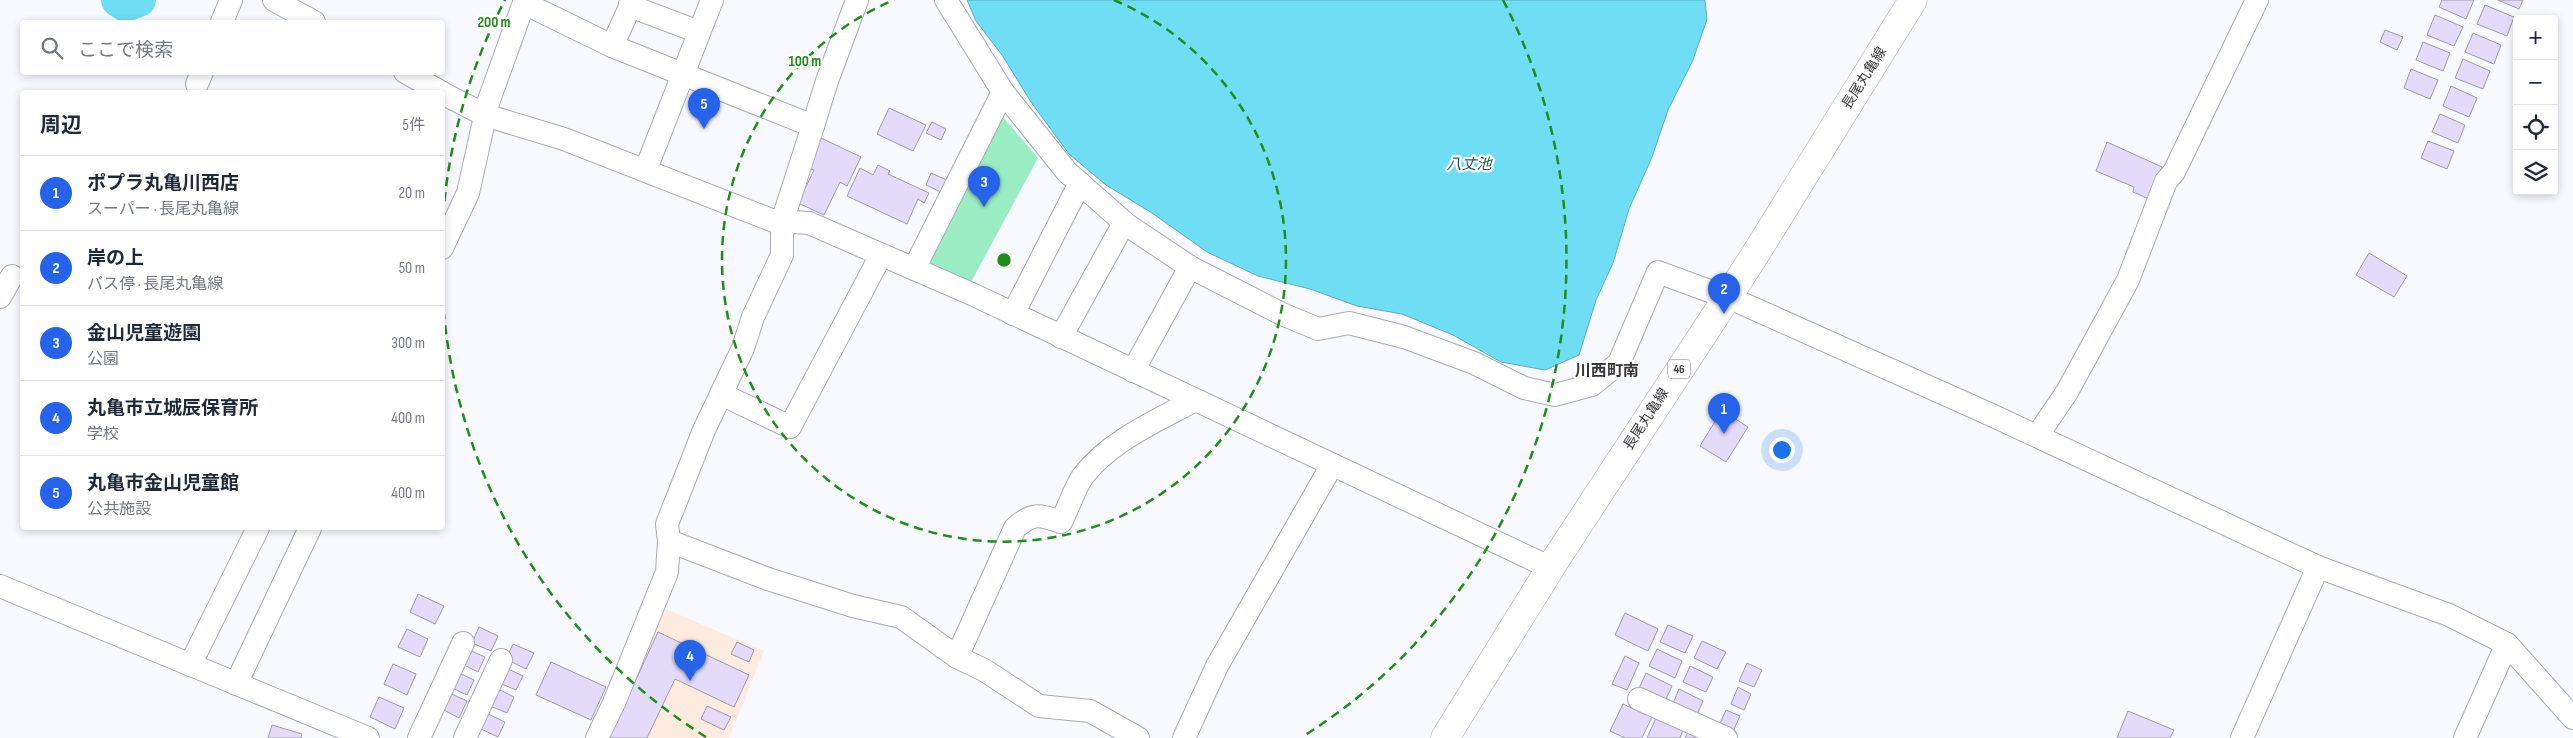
<!DOCTYPE html>
<html lang="ja">
<meta charset="utf-8">
<style>
body{margin:0;font-family:"Sofia Sans Condensed","Noto Sans JP",sans-serif;background:#f2f2f3;color:#1f2937}
.controls{position:absolute;right:15px;top:15px;display:grid;overflow:hidden;border-radius:5px;box-shadow:0 2px 8px #0003}
.controls button{width:45px;height:45px;display:grid;place-items:center;padding:0;border:0;border-bottom:1px solid #e0e1e3;background:#fff;color:#1f2937;font:25px sans-serif}
.you{position:absolute;left:1781px;top:449px;width:18px;height:18px;margin:-12px;border:4px solid #fff;border-radius:50%;background:#1a73e8;box-shadow:0 0 0 8px #1a73e833}
.badge{display:grid;place-items:center;width:32px;height:32px;border-radius:50%;background:#2563eb;color:#fff;font-size:16px;font-weight:700}
.pin{position:absolute;translate:-50% -41px;filter:drop-shadow(0 1px 2px #0008)}
.pin::after{content:'';position:absolute;top:26px;width:18px;height:15px;background:inherit;clip-path:polygon(0 0,100% 0,50% 100%)}
.list{margin:0;padding:0;list-style:none}
h2{display:flex;justify-content:space-between;align-items:center;height:65px;margin:0;padding:0 20px;font-size:21px}
h2 small{font-size:16px;font-weight:400;color:#747a83}
.list li{display:grid;grid-template-columns:32px 1fr auto;gap:15px;align-items:center;box-sizing:border-box;height:75px;padding:0 20px;border-top:1px solid #e0e1e3}
.list b{display:block;font-size:19px;white-space:nowrap}
.list p{margin:0;font-size:16px;white-space:nowrap;color:#747a83}
.list em{font-size:16px;font-style:normal;color:#747a83}
.icon{flex:none;width:28px;height:28px;fill:none;stroke:currentColor;stroke-width:2;stroke-linecap:round;stroke-linejoin:round}
.map{position:relative;flex:none;width:2573px;height:738px;overflow:hidden}
.search{position:absolute;background:#fff;box-shadow:0 2px 8px #0003;left:20px;top:20px;width:425px;height:55px;display:flex;align-items:center;gap:12px;box-sizing:border-box;padding:0 18px;border-radius:5px;color:#747a83;font-size:19px}
.panel{position:absolute;background:#fff;box-shadow:0 2px 8px #0003;left:20px;top:90px;width:425px;height:440px;border-radius:5px}
.map>svg:first-child{display:block}
</style>
<div class="map">
<svg width="2573" height="738" viewBox="0 0 2573 738">
<rect width="100%" height="100%" fill="#f7f9fe"/>
<path fill="#fdebe0" d="M 661,607 L 764,651 L 729,738 L 603,738 Z"/>
<path fill="#9aecc2" d="M 1003,117 L 1038,158 L 970,284 L 931,264 L 930,256 Z"/>
<path fill="#6fddf3" stroke="#5eacbc" d="M 967,0 L 1705,0 L 1707,19 L 1693,60 L 1668,110 L 1652,157 L 1629,209 L 1613,263 L 1596,300 L 1579,355 L 1545,370 L 1501,362 L 1453,335 L 1402,314 L 1357,306 L 1310,289 L 1258,276 L 1207,252 L 1152,213 L 1106,185 L 1069,154 L 1031,102 L 1002,55 L 976,21 Z"/>
<g fill="none" stroke-linecap="round" stroke-linejoin="round">
<path stroke="#6fddf3" stroke-width="34" d="M 118,0 L 126,5 L 139,0"/>
</g>
<g fill="#e4dbfa" stroke="#9d9aa3">
<path d="M 2442,0 L 2474,0 L 2466,19 L 2439,7 Z"/>
<path d="M 2498,0 L 2523,0 L 2519,9 Z"/>
<path d="M 2485,5 L 2514,17 L 2507,36 L 2477,24 Z"/>
<path d="M 2435,15 L 2463,27 L 2454,46 L 2427,35 Z"/>
<path d="M 2385,30 L 2403,37 L 2397,50 L 2380,42 Z"/>
<path d="M 2473,33 L 2501,45 L 2494,64 L 2465,52 Z"/>
<path d="M 2423,42 L 2450,53 L 2443,71 L 2416,60 Z"/>
<path d="M 2463,59 L 2490,71 L 2483,89 L 2455,78 Z"/>
<path d="M 2411,69 L 2438,80 L 2430,99 L 2404,88 Z"/>
<path d="M 2451,86 L 2477,98 L 2469,117 L 2443,106 Z"/>
<path d="M 889,108 L 926,125 L 913,151 L 877,134 Z"/>
<path d="M 2440,114 L 2465,125 L 2458,143 L 2432,132 Z"/>
<path d="M 932,122 L 946,129 L 941,140 L 926,133 Z"/>
<path d="M 821,138 L 861,157 L 847,186 L 840,182 L 824,215 L 798,203 L 814,170 L 807,167 Z"/>
<path d="M 2428,141 L 2454,151 L 2447,169 L 2421,158 Z"/>
<path d="M 2107,142 L 2162,167 L 2149,199 L 2133,192 L 2134,187 L 2096,171 Z"/>
<path d="M 878,165 L 890,171 L 888,174 L 929,193 L 924,203 L 918,199 L 907,224 L 847,196 L 860,168 L 873,175 Z"/>
<path d="M 931,173 L 949,181 L 943,193 L 926,185 Z"/>
<path d="M 2369,253 L 2407,276 L 2394,297 L 2356,275 Z"/>
<path d="M 1722,410 L 1748,427 L 1726,462 L 1700,446 Z"/>
<path d="M 418,594 L 444,606 L 435,624 L 410,612 Z"/>
<path d="M 1625,613 L 1658,629 L 1648,651 L 1615,635 Z"/>
<path d="M 1668,625 L 1693,636 L 1685,653 L 1660,642 Z"/>
<path d="M 479,627 L 498,636 L 491,651 L 472,643 Z"/>
<path d="M 407,629 L 428,639 L 420,657 L 398,647 Z"/>
<path d="M 658,632 L 749,675 L 734,707 L 675,679 L 647,738 L 609,738 Z"/>
<path d="M 1702,641 L 1726,652 L 1717,669 L 1694,658 Z"/>
<path d="M 737,642 L 754,650 L 749,662 L 731,654 Z"/>
<path d="M 513,644 L 534,653 L 526,669 L 506,659 Z"/>
<path d="M 467,649 L 485,657 L 478,672 L 460,663 Z"/>
<path d="M 1657,649 L 1682,661 L 1675,678 L 1649,666 Z"/>
<path d="M 1625,656 L 1639,663 L 1627,690 L 1612,684 Z"/>
<path d="M 551,662 L 606,687 L 591,720 L 536,695 Z"/>
<path d="M 1747,663 L 1762,670 L 1754,687 L 1739,681 Z"/>
<path d="M 393,664 L 416,674 L 407,695 L 384,684 Z"/>
<path d="M 1690,666 L 1713,677 L 1706,692 L 1683,682 Z"/>
<path d="M 504,667 L 523,676 L 516,690 L 497,682 Z"/>
<path d="M 457,672 L 474,680 L 467,695 L 450,687 Z"/>
<path d="M 1646,673 L 1672,686 L 1664,703 L 1638,691 Z"/>
<path d="M 1738,687 L 1751,694 L 1744,710 L 1731,704 Z"/>
<path d="M 496,688 L 514,697 L 507,713 L 488,705 Z"/>
<path d="M 1679,689 L 1703,701 L 1696,717 L 1672,706 Z"/>
<path d="M 447,692 L 467,701 L 459,718 L 440,708 Z"/>
<path d="M 379,697 L 404,708 L 395,729 L 370,717 Z"/>
<path d="M 1623,704 L 1652,717 L 1642,738 L 1625,738 L 1610,731 Z"/>
<path d="M 707,706 L 731,717 L 724,730 L 701,719 Z"/>
<path d="M 1726,710 L 1740,716 L 1731,736 L 1717,730 Z"/>
<path d="M 2128,711 L 2174,730 L 2170,738 L 2117,738 Z"/>
<path d="M 486,713 L 505,722 L 498,737 L 479,728 Z"/>
<path d="M 1656,718 L 1683,730 L 1680,738 L 1647,738 Z"/>
<path d="M 272,725 L 302,734 L 301,738 L 268,738 Z"/>
<path d="M 1688,732 L 1700,738 L 1685,738 Z"/>
</g>
<g fill="none" stroke-linecap="round" stroke-linejoin="round">
<defs>
<g id="minor">
<path d="M 274,0 L 314,22"/>
<path d="M 946,0 L 1003,92 L 1067,172 L 1127,225 L 1190,267 L 1282,314 L 1318,329 L 1349,323 L 1404,337 L 1474,363 L 1524,388 L 1555,395 L 1592,385 L 1619,363 L 1658,272 L 1739,302 L 1987,413 L 2318,567 L 2449,615 L 2507,644 L 2573,718"/>
<path d="M 524,3 L 612,46 L 813,126 L 782,222 L 782,255 L 753,317 L 743,348 L 704,430 L 667,524 L 669,541 L 667,572 L 614,703 L 597,738"/>
<path d="M 630,6 L 699,32"/>
<path d="M 222,22 L 231,0"/>
<path d="M 612,46 L 629,9 L 631,0"/>
<path d="M 405,72 L 441,92"/>
<path d="M 197,84 L 202,72"/>
<path d="M 442,93 L 485,115 L 564,139 L 774,221 L 809,223 L 974,295 L 1551,568"/>
<path d="M 813,126 L 827,81 L 857,0"/>
<path d="M 646,169 L 712,0"/>
<path d="M 442,248 L 468,193 L 488,103 L 525,0"/>
<path d="M 914,269 L 1003,92"/>
<path d="M 0,297 L 12,276"/>
<path d="M 1013,314 L 1080,183"/>
<path d="M 1061,337 L 1124,223"/>
<path d="M 1133,371 L 1190,267"/>
<path d="M 721,394 L 790,427 L 881,255"/>
<path d="M 2037,436 L 2067,392 L 2128,280 L 2166,181 L 2174,172 L 2257,0"/>
<path d="M 669,541 L 768,579 L 853,606 L 901,617 L 957,657 L 984,670 L 1039,706 L 1090,711 L 1138,738"/>
<path d="M 0,586 L 368,738"/>
<path d="M 957,657 L 1015,528 C 1033,512 1039,515 1061,522 C 1069,507 1074,489 1083,476 C 1111,440 1157,421 1195,400"/>
<path d="M 190,665 L 258,528"/>
<path d="M 236,684 L 310,528"/>
<path d="M 1639,699 L 1726,738"/>
<path d="M 419,738 L 463,643"/>
<path d="M 465,738 L 501,660"/>
<path d="M 1184,738 L 1217,666 L 1332,465"/>
<path d="M 2242,738 L 2318,567"/>
<path d="M 2465,738 L 2507,644"/>
</g>
<path id="major" d="M 1445,738 L 1556,559 L 1753,258 L 1913,0"/>
</defs>
<use href="#minor" stroke="#a9abb3" stroke-width="24"/>
<use href="#major" stroke="#a9abb3" stroke-width="29"/>
<use href="#minor" stroke="#fff" stroke-width="22"/>
<use href="#major" stroke="#fff" stroke-width="28"/>
</g>
<g fill="none" stroke="#1e8e16" stroke-width="2.5" stroke-dasharray="9 6">
<path d="M1114 0A282 282 0 1 1 894 0"/>
<path d="M706 737A563 563 0 0 1 443 304M443 216A563 563 0 0 1 505 0M1503 0A563 563 0 0 1 1302 737"/>
</g>
<g text-anchor="middle" dominant-baseline="central" stroke-width="4.5" stroke-linejoin="round" paint-order="stroke">
<rect fill="#fff" stroke="#747476" stroke-width="1" x="1668" y="359.5" width="22" height="19" rx="4"/>
<g font-size="12" font-weight="bold" fill="#38383c">
<text x="1679" y="369">46</text>
</g>
<g font-size="14" fill="#38383c" stroke="#fff">
<text transform="translate(1864 78) rotate(-58)">長尾丸亀線</text>
<text transform="translate(1646 419) rotate(-57)">長尾丸亀線</text>
</g>
<g font-size="15" font-style="italic" fill="#285861" stroke="#fff">
<text x="1469" y="164">八丈池</text>
</g>
<g font-size="16" font-weight="bold" fill="#38383c" stroke="#fff">
<text x="1607" y="371">川西町南</text>
</g>
</g>
<circle cx="1004" cy="260" r="8" fill="#1e8e16" stroke="#fff" stroke-width="2.5"/>
<g font-size="15" text-anchor="middle" font-weight="bold" fill="#1e8e16" stroke="#fff" stroke-width="4.5" stroke-linejoin="round" paint-order="stroke">
<text x="494" y="27">200 m</text>
<text x="805" y="66">100 m</text>
</g>
</svg>
<div class="controls">
<button>+</button>
<button>−</button>
<button><svg class="icon" aria-label="locate" viewBox="0 0 24 24"><circle cx="12" cy="12" r="6"/><path d="M12 2v4M12 18v4M2 12h4M18 12h4"/></svg></button>
<button><svg class="icon" aria-label="layers" viewBox="0 0 24 24"><path d="M12 4l9 5-9 5-9-5zM3 14l9 5 9-5"/></svg></button>
</div>
<div class="you"></div>
<div class="pin badge" style="left:1724px;top:434px">1</div>
<div class="pin badge" style="left:1724px;top:314px">2</div>
<div class="pin badge" style="left:984px;top:207px">3</div>
<div class="pin badge" style="left:690px;top:681px">4</div>
<div class="pin badge" style="left:704px;top:129px">5</div>
<div class="search"><svg class="icon" aria-label="search" viewBox="0 0 24 24"><circle cx="10" cy="10" r="6"/><path d="M15 15l6 6"/></svg>ここで検索</div>
<section class="panel">
<h2>周辺<small>5件</small></h2>
<ul class="list">
<li><span class="badge">1</span><div><b>ポプラ丸亀川西店</b><p>スーパー · 長尾丸亀線</p></div><em>20 m</em></li>
<li><span class="badge">2</span><div><b>岸の上</b><p>バス停 · 長尾丸亀線</p></div><em>50 m</em></li>
<li><span class="badge">3</span><div><b>金山児童遊園</b><p>公園</p></div><em>300 m</em></li>
<li><span class="badge">4</span><div><b>丸亀市立城辰保育所</b><p>学校</p></div><em>400 m</em></li>
<li><span class="badge">5</span><div><b>丸亀市金山児童館</b><p>公共施設</p></div><em>400 m</em></li>
</ul>
</section>
</div>
